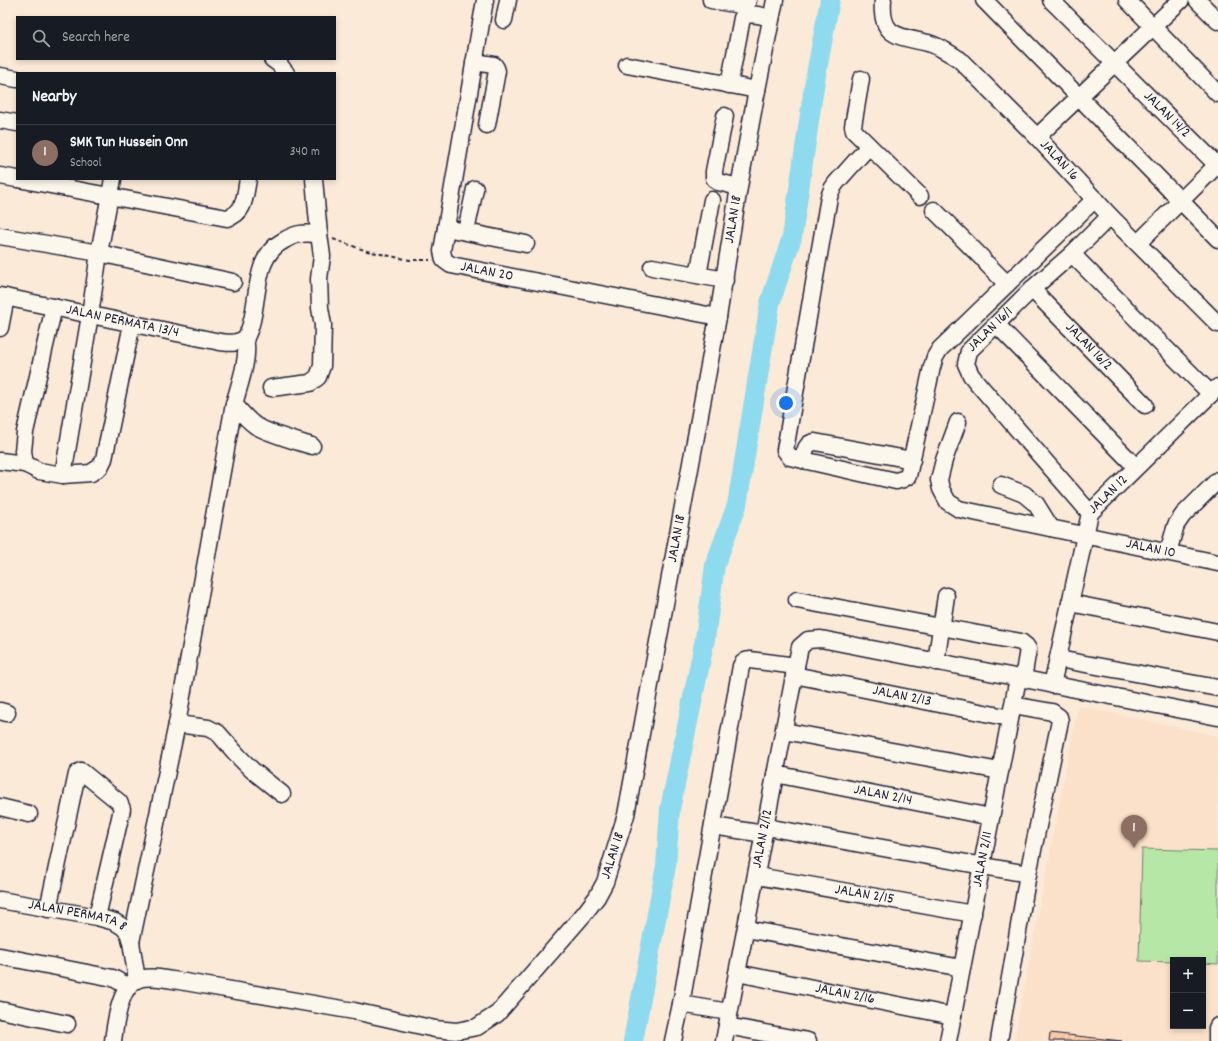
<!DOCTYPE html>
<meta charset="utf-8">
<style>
body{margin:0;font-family:Dekko,sans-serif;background:#20242c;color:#f1f3f6}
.controls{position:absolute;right:12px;bottom:12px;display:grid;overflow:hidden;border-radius:0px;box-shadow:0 2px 6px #0003}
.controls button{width:36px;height:36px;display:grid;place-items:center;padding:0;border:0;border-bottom:1px solid #363941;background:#171b24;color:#f1f3f6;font:20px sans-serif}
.you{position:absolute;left:786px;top:403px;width:14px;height:14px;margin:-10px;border:3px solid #fff;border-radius:50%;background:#1a73e8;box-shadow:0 0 0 6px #1a73e833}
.badge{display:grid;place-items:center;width:26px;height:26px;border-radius:50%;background:#0b8043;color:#fff;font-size:13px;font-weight:700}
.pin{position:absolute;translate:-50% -33px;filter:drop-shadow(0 1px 2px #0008)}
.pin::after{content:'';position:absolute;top:21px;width:14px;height:12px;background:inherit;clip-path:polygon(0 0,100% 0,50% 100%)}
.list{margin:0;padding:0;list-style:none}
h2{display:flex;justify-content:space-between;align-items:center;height:52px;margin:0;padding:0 16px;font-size:17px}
h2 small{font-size:13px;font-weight:400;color:#9ea1a6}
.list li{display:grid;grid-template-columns:26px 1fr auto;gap:12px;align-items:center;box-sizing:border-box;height:56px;padding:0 16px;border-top:1px solid #363941}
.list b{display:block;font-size:15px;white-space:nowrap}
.list p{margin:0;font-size:13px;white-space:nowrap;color:#9ea1a6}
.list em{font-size:13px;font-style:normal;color:#9ea1a6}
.icon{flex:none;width:22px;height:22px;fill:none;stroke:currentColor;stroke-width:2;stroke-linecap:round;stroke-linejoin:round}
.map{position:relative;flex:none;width:1218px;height:1041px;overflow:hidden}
.search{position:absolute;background:#171b24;box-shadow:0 2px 6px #0003;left:16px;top:16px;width:320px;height:44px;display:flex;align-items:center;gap:10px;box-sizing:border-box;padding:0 14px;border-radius:0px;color:#9ea1a6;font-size:15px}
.panel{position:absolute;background:#171b24;box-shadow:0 2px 6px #0003;left:16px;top:72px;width:320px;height:108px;border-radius:0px}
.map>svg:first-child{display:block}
</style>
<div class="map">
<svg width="1218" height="1041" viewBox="0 0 1218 1041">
<defs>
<pattern id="building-hatch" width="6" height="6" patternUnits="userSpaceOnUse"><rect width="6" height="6" fill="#fcccab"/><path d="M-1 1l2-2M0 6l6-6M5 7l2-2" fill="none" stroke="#d8af94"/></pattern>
<filter id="shadow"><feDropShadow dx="4.5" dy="2.5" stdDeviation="0" flood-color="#0004"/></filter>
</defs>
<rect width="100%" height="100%" fill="#fbead8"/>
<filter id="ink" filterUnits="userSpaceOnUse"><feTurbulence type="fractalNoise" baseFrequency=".025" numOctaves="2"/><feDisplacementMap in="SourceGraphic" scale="8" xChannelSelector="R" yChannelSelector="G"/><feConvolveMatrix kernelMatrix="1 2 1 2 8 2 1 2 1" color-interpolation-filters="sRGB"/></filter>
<g filter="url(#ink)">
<path fill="#fbe1ca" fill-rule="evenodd" d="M 1078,706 L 1218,736 L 1218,1041 L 1014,1041 ZM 1173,960 L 1203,960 L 1203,1026 L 1173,1026 Z"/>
<path fill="#b7e7a6" stroke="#6c8470" d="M 1142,849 L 1218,851 L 1218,964 L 1203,963 L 1203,960 L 1173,960 L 1173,962 L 1139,961 Z"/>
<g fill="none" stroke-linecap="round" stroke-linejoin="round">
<path stroke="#8edaee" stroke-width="20" d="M 633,1041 L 666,866 L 670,809 L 705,639 L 715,565 L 737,505 L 770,303 L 792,237 L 815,80 L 830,0"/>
</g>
<path fill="url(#building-hatch)" stroke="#22223b" filter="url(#shadow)" d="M 1050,1033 L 1122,1041 L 1049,1041 Z"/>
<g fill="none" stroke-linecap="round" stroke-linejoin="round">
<defs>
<g id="minor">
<path id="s1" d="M 485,0 L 442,251 L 444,260 L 451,265 L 718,317"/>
<path d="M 711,0 L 746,6 L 748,0"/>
<path id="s2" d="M 883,0 C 880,38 899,36 928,43 C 939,46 949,53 959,59 L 1037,137 L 1110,216 L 1218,324"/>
<path d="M 984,0 L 1218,239"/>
<path id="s3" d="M 1051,0 L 1218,166"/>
<path d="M 1127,0 L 1218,94"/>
<path d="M 1197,0 L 1218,21"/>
<path d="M 504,20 L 508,0"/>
<path d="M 272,59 L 279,64 L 286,73"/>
<path d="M 474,62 L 494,65 L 496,68 L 497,71 L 487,125"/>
<path d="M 627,65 L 757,90"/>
<path d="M 0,76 L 17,79"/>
<path d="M 861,79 L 853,126 L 854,131 L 920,196"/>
<path d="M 729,85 L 742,18 C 749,11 762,16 771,18"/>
<path d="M 725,116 L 714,171 L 714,178 L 718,182 L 739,187"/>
<path d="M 0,120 L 17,123"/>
<path d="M 1037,137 L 1181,0"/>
<path d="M 869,146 L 836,183 L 832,189 L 829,197 L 785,450 L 790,457 L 896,481 L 903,479 L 908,476 L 932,367 L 935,357 L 940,349 L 1095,199"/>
<path d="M 0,176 L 17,179"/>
<path d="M 18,179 L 227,218 C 245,214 245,195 248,179"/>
<path d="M 934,210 L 982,258"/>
<path d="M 446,228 L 526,244"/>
<path d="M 466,231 L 475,189"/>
<path d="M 0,236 L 99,253 L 233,282"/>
<path d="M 1138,243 L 1218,164"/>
<path d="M 1072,254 L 1211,394"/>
<path d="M 987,264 L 1007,284"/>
<path d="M 652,267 L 725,280"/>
<path d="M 698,275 L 712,200"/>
<path id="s4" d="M 1032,289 L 1145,405"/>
<path id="s5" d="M 0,296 L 220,342 C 230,343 235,344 245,339"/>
<path d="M 54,307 L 25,432 L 23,451 L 25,464 L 39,471 L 63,475 L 91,473 L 100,467 L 104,459 L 132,324"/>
<path d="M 997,325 L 1136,467"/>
<path d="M 0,328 L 6,297"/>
<path d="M 271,388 L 310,383 L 318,377 L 322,366 L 323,325 L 320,308 L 319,279 L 322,256 L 319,234 L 314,179"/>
<path d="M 234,404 C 241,412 247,420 256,426 C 270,434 296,441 312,446"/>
<path id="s6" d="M 958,422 L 944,460 L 939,480 L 941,489 L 948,502 L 959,509 L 1218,563"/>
<path d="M 803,460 C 805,452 805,443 815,442 L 912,460"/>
<path d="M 0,461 L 25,464"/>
<path d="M 63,475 L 90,315 L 99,253 L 113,179"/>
<path d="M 1001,485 L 1024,494 L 1036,504 L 1051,528"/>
<path id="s7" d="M 1090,513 L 979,385 L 971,375 L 966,364 L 969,351 L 1032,289 L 1072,254 L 1110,216"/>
<path d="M 1168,552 L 1176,525 L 1183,515 L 1218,480"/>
<path d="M 797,600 L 1021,642 L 1026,646 L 1028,649 L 1023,679"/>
<path d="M 1070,603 L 1218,632"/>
<path d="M 1058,659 L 1218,688"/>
<path d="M 936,662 L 946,596"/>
<path id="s8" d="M 794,675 L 1010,718"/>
<path id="s9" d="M 1052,685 L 1090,513 L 1218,387"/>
<path d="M 0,711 L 7,713"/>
<path d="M 177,724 L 208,728 L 218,733 L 240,758 L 252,770 L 282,794"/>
<path d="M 784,731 L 1000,771"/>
<path id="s10" d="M 775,774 L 991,817"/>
<path d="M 0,807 L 29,814"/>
<path d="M 713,826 L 764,834"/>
<path d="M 766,827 L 1028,874"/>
<path id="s11" d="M 757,876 L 973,914"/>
<path id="s12" d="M 0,900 L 97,917 L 115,922 L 123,927 L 128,932 L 131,942 L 137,980"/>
<path d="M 48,909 L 77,774 L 79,772 L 81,771 L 119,802 L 122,809 L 97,917"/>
<path d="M 746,929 L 962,968"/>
<path d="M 131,942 L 177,724 L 234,404 C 239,386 250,356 245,339 C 262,310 249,259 283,241 C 288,238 294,235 300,234 C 306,233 313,234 319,234"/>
<path d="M 0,956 L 113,978 L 129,987"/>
<path id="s13" d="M 737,973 L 953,1016"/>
<path d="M 681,1004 L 741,666 C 743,662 745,660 750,660 L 796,666"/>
<path d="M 0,1010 L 67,1024"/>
<path d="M 727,1026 L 808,1041"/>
<path id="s14" d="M 113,1041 C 115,1025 120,985 138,979 C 153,975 170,980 185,982 L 354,1011 L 435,1029 L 456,1031 L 477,1027 L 497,1014 L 584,914 L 597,897 L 605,882 L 626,815 L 718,317 L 739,187 L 757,90 L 775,0"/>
<path d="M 673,1041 L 681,1004 L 729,1012"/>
<path id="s15" d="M 724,1041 L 796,666 L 800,647 L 808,640 L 821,639 L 1218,717"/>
<path id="s16" d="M 948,1041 L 1018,678"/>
<path d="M 999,1041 L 1028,874 L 1060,721 L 1059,717 L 1052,712 L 1013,705"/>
<path d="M 1217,1041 L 1217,1028 L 1218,1026"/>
</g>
</defs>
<use href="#minor" stroke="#22223b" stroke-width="19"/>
<path stroke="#22223b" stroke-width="2" stroke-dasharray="4 3" stroke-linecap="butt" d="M 333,239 L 367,251 L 395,257 L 410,260 L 430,260"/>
<use href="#minor" stroke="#fbf7ec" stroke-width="16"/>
</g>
</g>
<g text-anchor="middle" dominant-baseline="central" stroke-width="3" stroke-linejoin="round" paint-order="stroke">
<g font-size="15" fill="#22223b" stroke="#fbf7ec">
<text stroke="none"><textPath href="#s3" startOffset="163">JALAN 14/2</textPath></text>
<text stroke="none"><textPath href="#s2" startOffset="250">JALAN 16</textPath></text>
<text stroke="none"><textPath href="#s14" startOffset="1284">JALAN 18</textPath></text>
<text stroke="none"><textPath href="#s1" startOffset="309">JALAN 20</textPath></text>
<text stroke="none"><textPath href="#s5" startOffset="125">JALAN PERMATA 13/4</textPath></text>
<text stroke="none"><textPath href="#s7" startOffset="238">JALAN 16/1</textPath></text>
<text stroke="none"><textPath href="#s4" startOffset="81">JALAN 16/2</textPath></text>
<text stroke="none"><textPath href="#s9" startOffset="202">JALAN 12</textPath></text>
<text stroke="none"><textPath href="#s14" startOffset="960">JALAN 18</textPath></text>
<text stroke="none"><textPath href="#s6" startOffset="294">JALAN 10</textPath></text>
<text stroke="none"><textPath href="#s8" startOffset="110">JALAN 2/13</textPath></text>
<text stroke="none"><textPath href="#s10" startOffset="110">JALAN 2/14</textPath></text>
<text stroke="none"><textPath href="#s15" startOffset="206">JALAN 2/12</textPath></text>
<text stroke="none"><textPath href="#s14" startOffset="636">JALAN 18</textPath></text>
<text stroke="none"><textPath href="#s16" startOffset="185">JALAN 2/11</textPath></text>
<text stroke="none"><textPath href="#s11" startOffset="109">JALAN 2/15</textPath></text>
<text stroke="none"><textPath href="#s12" startOffset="79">JALAN PERMATA 8</textPath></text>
<text stroke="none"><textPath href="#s13" startOffset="110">JALAN 2/16</textPath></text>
</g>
</g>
</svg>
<div class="controls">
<button>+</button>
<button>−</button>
</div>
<div class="you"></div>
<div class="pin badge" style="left:1134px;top:848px;background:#8d6e63">1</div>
<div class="search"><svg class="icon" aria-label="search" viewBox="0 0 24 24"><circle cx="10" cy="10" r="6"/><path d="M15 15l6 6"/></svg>Search here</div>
<section class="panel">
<h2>Nearby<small></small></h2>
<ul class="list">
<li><span class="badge" style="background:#8d6e63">1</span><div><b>SMK Tun Hussein Onn</b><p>School</p></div><em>340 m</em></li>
</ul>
</section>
</div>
